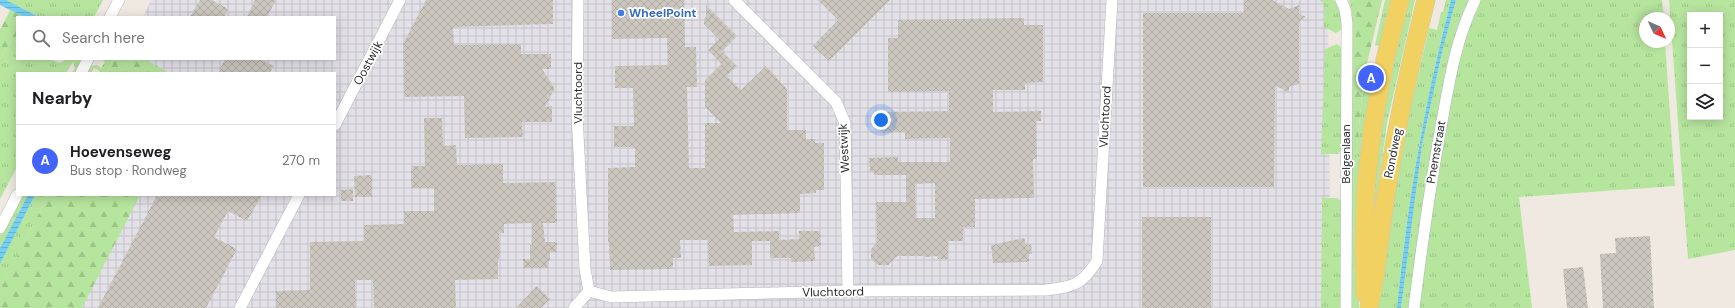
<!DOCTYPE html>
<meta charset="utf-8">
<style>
body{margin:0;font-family:"DM Sans",sans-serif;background:#f6f6f6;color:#202124}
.controls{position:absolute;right:12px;top:12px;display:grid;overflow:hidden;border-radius:0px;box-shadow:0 2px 10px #0003}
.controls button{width:36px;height:36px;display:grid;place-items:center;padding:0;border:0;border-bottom:1px solid #e0e0e0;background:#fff;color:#202124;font:20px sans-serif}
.compass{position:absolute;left:1639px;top:12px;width:36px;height:36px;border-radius:50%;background:#fff;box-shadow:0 2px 10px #0003;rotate:134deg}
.you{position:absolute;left:881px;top:120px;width:14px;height:14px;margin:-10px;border:3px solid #fff;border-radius:50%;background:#1a73e8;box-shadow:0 0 0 6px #1a73e833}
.badge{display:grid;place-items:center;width:26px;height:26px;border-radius:50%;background:#4264fb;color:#fff;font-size:13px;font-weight:700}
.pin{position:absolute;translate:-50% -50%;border:2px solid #fff;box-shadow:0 1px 4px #0006}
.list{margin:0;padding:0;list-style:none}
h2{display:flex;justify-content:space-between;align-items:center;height:52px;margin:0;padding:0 16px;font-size:17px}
h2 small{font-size:13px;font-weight:400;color:#757577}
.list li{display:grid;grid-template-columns:26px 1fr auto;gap:12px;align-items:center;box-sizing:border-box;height:72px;padding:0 16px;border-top:1px solid #e0e0e0}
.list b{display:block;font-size:15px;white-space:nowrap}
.list p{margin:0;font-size:13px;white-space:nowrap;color:#757577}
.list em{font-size:13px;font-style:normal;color:#757577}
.icon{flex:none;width:22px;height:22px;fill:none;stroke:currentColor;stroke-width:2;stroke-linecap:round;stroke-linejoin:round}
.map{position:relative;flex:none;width:1735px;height:308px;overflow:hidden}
.search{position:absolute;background:#fff;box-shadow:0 2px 10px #0003;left:16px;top:16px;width:320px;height:44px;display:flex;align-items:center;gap:10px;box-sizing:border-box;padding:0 14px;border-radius:0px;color:#757577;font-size:15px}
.panel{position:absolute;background:#fff;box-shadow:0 2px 10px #0003;left:16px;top:72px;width:320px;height:124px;border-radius:0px}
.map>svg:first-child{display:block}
</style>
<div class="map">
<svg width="1735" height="308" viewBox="0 0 1735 308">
<defs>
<pattern id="industrial-grid" width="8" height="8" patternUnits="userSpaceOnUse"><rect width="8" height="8" fill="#e3e1e8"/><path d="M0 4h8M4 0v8" fill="none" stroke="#c3c1c7"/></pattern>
<pattern id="grass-tufts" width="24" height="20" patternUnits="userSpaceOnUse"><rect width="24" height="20" fill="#b6e59e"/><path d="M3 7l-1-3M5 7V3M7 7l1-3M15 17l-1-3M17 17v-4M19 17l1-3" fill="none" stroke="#9dc588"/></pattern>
<pattern id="forest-firs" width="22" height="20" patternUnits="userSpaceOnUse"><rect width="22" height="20" fill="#b6e59e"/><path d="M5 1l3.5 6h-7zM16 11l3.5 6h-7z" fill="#9dc588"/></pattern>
<pattern id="water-rules" width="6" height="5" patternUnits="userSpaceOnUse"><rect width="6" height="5" fill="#75cff0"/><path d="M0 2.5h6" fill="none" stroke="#66b2ce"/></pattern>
<pattern id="building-cross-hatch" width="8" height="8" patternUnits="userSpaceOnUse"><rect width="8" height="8" fill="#cbc7bf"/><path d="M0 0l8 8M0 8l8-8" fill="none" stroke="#afaba4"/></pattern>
</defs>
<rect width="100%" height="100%" fill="#efe9e1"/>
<path fill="url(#industrial-grid)" d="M 151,0 L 1326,0 L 1328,1 L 1331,308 L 0,308 L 0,289 L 49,195 L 335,195 L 335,73 L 113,73 L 121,59 L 335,59 L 335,17 L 143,17 Z"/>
<g fill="url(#grass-tufts)" fill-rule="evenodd">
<path d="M 6,0 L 103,0 L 94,17 L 39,17 Z"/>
<path d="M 1319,0 L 1334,0 C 1340,9 1341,18 1342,29 L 1336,33 L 1324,27 L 1324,3 Z"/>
<path d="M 1349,0 L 1352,0 L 1355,5 L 1357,18 L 1355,48 L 1355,167 L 1364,76 L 1372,78 L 1360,227 L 1359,308 L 1351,308 L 1352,13 Z"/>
<path d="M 1385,0 L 1396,0 L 1379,46 L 1375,45 Z"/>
<path d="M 1405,0 L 1415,0 L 1387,123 L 1377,196 L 1372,254 L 1369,191 Z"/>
<path d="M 1446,0 L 1451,0 C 1440,45 1429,90 1421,136 C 1410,193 1403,251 1397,308 L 1378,308 L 1381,267 L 1407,123 L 1429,28 L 1437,30 L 1441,12 L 1443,12 Z"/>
<path d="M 1456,0 L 1470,0 L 1411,308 L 1401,308 L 1422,145 L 1443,48 Z"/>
<path d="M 1480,0 L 1662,0 L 1664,18 L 1645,18 L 1645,42 L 1665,42 L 1675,186 L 1519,197 L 1532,308 L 1418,308 L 1433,192 L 1459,55 Z"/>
<path d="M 1669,0 L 1735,0 L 1735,250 L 1688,259 ZM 1690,15 L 1720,15 L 1720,117 L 1690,117 Z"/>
<path d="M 12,39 L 17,41 L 17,59 L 51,59 L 59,63 L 68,59 L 80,59 L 81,65 L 77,73 L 72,73 L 75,68 L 73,62 L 66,73 L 17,73 L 17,167 L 0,199 L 0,60 Z"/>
<path d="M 1337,44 L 1342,48 L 1341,150 L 1338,154 L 1321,154 L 1325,49 Z"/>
<path d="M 101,59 L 113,59 L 107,73 L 98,73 L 100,71 L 94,68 L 91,73 L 84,73 L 88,66 L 97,65 L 101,68 L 105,62 Z"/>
<path d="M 21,195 L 28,195 L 0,248 L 0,235 Z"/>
<path d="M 35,195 L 48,195 L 0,290 L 0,264 Z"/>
<path d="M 1322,198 L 1337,198 L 1341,201 L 1341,308 L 1321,308 Z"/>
</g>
<g fill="url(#forest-firs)">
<path d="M 1352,0 L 1382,0 L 1364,76 L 1355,167 C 1355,128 1354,88 1355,49 C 1355,33 1360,15 1352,0 Z"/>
<path d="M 10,10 L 24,17 L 17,17 L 17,41 L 12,39 L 0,60 L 0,30 Z"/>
<path d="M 113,59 L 145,59 L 169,73 L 107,73 Z"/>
<path d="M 48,195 L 140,195 L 82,308 L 0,308 L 0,290 Z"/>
</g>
<g fill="url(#water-rules)">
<path d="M 0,0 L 6,0 L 39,17 L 24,17 L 0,5 Z"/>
<path d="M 1451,0 L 1456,0 L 1443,48 L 1422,145 L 1401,308 L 1397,308 C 1403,251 1410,193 1421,136 C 1429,90 1440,45 1451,0 Z"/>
<path d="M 28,195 L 35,195 L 0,264 L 0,248 Z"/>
</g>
<g fill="url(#building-cross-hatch)" fill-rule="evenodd">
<path d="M 200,0 L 212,0 L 228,9 L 224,17 L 190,17 Z"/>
<path d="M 255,0 L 276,0 L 267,17 L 247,17 Z"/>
<path d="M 426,0 L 553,0 L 553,24 L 453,27 L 454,45 L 521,44 L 521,54 L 551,54 L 551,69 L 542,69 L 554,87 L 554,90 L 545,107 L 552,106 L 552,122 L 522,122 L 523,137 L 465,138 L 464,96 L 404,97 L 403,44 Z"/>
<path d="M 612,0 L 684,0 L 685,47 L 696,47 L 697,87 L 687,87 L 689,168 L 705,168 L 705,123 L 721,123 L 705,107 L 705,80 L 721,64 L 708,50 L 719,39 L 704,24 L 704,19 L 706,17 L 706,5 L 737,36 L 722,51 L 737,66 L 727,76 L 741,90 L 766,66 L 787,89 L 787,130 L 806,130 L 806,139 L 815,139 L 815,143 L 824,143 L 824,190 L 816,190 L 816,193 L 800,194 L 800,213 L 733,215 L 734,232 L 779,231 L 779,240 L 799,239 L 799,231 L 820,231 L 821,246 L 814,247 L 815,261 L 791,262 L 791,258 L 770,258 L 770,241 L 752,241 L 752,265 L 709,266 L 708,240 L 680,240 L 681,258 L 673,258 L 673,269 L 610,270 L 609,242 L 608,242 L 608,168 L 635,167 L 635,147 L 614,147 L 614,126 L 634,126 L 633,88 L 615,88 L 615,66 L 668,65 L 667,38 L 612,39 Z"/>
<path d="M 818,0 L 890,0 L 829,61 L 813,46 L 838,20 Z"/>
<path d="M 1244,0 L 1272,0 L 1289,9 L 1299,5 L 1299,14 L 1306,17 L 1299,21 L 1299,84 L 1289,87 L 1289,93 L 1275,85 L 1274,187 L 1143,187 L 1143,13 L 1244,13 Z"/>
<path d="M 1024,18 L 1024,25 L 1043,25 L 1043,82 L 1025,83 L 1025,90 L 993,90 L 993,112 L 1041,111 L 1041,121 L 1036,121 L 1037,159 L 1033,159 L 1034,198 L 975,199 L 975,227 L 963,227 L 963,241 L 948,241 L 948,259 L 938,259 L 937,256 L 925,257 L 925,256 L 897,256 L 888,265 L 878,265 L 871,259 L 871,249 L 877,243 L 876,202 L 906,202 L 906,175 L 874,175 L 874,172 L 870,172 L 869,158 L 898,157 L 898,162 L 950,162 L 950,138 L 905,139 L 905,132 L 882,133 L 874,125 L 874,120 L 882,112 L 949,111 L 949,91 L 888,92 L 888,38 L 898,38 L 898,20 ZM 935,183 L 935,218 L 916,218 L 915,184 Z"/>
<path d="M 225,59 L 260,59 L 274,66 L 270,73 L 218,73 Z"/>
<path d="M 424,118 L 442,118 L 443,146 L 456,145 L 457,165 L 503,164 L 503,183 L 556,182 L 557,223 L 543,223 L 545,242 L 557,242 L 557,252 L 550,252 L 550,261 L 548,261 L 548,268 L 523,268 L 523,259 L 530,259 L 530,245 L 532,245 L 532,223 L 504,224 L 504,233 L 499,233 L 500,257 L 498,259 L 498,279 L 455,280 L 456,308 L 374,308 L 373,280 L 355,280 L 356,308 L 276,308 L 276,291 L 310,290 L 310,242 L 364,241 L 364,225 L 404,224 L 404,211 L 434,211 L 434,188 L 411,188 L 411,166 L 425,166 Z"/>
<path d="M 372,175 L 372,197 L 355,197 L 354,176 Z"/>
<path d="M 353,189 L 353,201 L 341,201 L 341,190 Z"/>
<path d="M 157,195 L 262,195 L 247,221 L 228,211 L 214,237 L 237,249 L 206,308 L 98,308 Z"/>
<rect x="1142" y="217" width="69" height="91"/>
<path d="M 1650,236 L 1654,308 L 1603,308 L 1600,254 L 1616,253 L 1615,238 Z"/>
<path d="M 1024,238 L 1026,245 L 1031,244 L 1032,254 L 1029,254 L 1029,262 L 993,263 L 991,245 Z"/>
<path d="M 1583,267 L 1588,308 L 1567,308 L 1563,269 Z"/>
<path d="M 537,286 L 550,299 L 541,308 L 516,308 Z"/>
</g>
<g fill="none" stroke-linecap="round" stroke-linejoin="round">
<defs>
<g id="minor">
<path d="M 578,0 L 577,115 L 585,269 L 589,291 L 611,297 L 848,291 L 1046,290 C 1073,287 1082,285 1097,261 L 1112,0"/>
<path d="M 734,0 L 836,102 L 845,123 L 848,291"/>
<path d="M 1341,0 L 1345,9 L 1347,23 L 1346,308"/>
<path d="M 110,17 L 119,0"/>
<path d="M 81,73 L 88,59"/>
<path d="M 335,125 L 400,0"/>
<path d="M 0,228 L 17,195"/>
<path d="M 240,308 L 299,195"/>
<path d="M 574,308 L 589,291"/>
<path d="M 1414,308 C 1422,244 1431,180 1443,116 C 1450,76 1457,37 1475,0"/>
</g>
<g id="primary">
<path d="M 1365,294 L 1364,242 L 1366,186 L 1373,125 L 1385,60 L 1400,0"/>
<path d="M 1369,308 C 1378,268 1380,228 1387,188 C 1397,125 1410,62 1426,0"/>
</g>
</defs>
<use href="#minor" stroke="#b4b7c1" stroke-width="12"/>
<use href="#primary" stroke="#c9c9c9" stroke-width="19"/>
<use href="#minor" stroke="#fff" stroke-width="11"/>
<use href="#primary" stroke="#f2d163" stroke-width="18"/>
</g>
<circle fill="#3f7fe0" stroke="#fff" stroke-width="1.5" cx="621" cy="13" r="4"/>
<g text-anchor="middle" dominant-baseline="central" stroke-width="3.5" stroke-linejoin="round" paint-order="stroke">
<g font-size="12" font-weight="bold" fill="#366cbe" stroke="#fff" text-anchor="start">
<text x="629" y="13">WheelPoint</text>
</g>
<g font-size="12" fill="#2e2e2e" stroke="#fff">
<text transform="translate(368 63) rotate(-62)">Oostwijk</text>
<text transform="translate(578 93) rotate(-90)">Vluchtoord</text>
<text transform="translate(1105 117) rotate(-87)">Vluchtoord</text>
<text transform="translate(844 148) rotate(-93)">Westwijk</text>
<text transform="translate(1436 152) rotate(-80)">Pnemstraat</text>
<text transform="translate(1393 153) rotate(-79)">Rondweg</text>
<text transform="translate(1346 154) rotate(-90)">Belgenlaan</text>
<text transform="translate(833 292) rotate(-1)">Vluchtoord</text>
</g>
</g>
</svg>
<div class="controls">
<button>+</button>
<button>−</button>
<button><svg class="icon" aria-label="layers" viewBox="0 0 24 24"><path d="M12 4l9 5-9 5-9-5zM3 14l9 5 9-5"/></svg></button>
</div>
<svg class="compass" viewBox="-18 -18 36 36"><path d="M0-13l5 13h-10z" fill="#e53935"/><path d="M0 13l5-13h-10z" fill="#757577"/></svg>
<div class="you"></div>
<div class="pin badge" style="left:1371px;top:78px">A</div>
<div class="search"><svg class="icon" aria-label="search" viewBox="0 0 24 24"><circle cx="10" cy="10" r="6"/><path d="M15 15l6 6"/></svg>Search here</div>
<section class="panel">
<h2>Nearby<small></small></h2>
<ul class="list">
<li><span class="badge">A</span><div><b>Hoevenseweg</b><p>Bus stop · Rondweg</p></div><em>270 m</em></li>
</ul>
</section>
</div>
